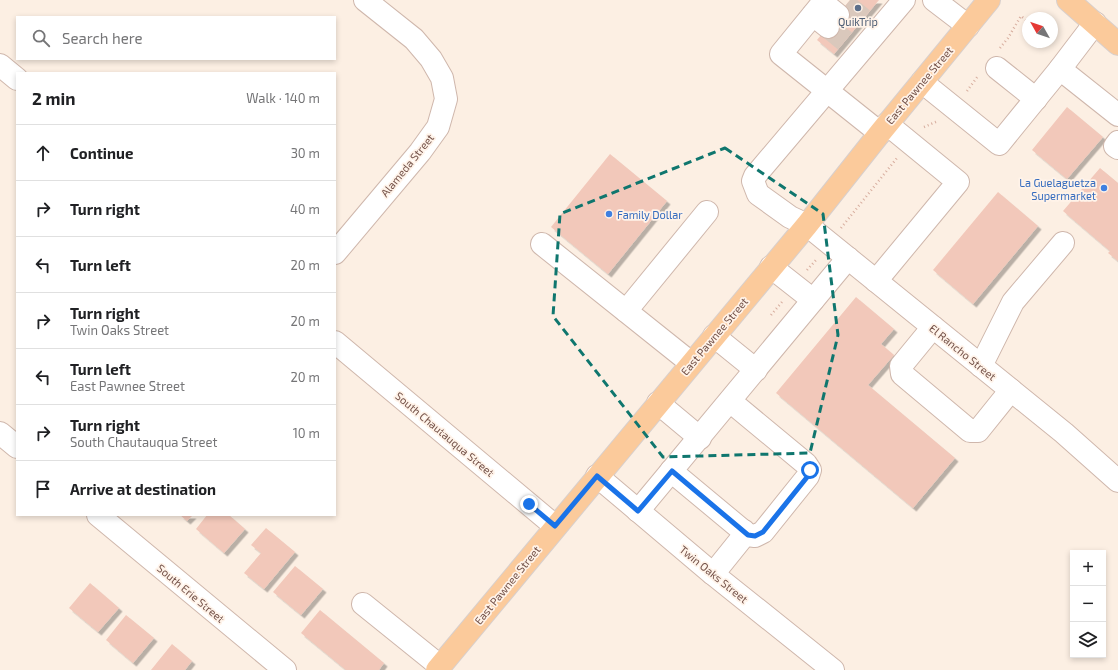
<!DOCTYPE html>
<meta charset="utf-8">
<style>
body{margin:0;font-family:"Exo 2",sans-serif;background:#f2f2f2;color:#202124}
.controls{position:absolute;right:12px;bottom:12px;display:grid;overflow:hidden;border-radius:0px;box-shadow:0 2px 6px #0003}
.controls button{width:36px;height:36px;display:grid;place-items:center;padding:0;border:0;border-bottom:1px solid #e0e0e0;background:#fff;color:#202124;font:20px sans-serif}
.compass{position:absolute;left:1022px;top:12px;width:36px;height:36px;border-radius:50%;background:#fff;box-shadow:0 2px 6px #0003;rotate:310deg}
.stop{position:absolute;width:12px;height:12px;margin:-9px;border:3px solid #1a73e8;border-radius:50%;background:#fff}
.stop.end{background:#1a73e8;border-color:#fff;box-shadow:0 1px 4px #0008}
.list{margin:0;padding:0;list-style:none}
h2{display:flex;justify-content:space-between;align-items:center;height:52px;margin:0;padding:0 16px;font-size:17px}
h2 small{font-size:13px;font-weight:400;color:#757577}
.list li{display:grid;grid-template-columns:26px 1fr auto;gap:12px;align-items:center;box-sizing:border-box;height:56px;padding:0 16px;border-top:1px solid #e0e0e0}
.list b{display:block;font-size:15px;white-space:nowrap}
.list p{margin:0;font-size:13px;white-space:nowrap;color:#757577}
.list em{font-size:13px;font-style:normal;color:#757577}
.icon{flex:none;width:22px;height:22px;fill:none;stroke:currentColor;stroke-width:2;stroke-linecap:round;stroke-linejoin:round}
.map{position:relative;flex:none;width:1118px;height:670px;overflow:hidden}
.search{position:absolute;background:#fff;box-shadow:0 2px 6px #0003;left:16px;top:16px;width:320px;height:44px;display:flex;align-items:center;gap:10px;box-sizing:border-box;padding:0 14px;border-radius:0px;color:#757577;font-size:15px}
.panel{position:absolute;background:#fff;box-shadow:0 2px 6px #0003;left:16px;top:72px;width:320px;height:444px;border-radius:0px}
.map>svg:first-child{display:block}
</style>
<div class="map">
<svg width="1118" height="670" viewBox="0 0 1118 670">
<defs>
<filter id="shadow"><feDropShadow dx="3.5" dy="3.5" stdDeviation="0" flood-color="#0004"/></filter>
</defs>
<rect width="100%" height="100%" fill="#fcefe3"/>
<g fill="#f2c8ba" filter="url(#shadow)">
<path d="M 850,0 L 879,0 L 834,54 L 817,40 Z"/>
<path d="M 1067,107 L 1103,137 L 1067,179 L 1032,150 Z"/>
<path d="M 610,154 L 667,201 L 608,274 L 551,227 Z"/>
<path d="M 1100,168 L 1118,183 L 1118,261 L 1108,253 L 1110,251 L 1063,211 Z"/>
<path d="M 998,192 L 1038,226 L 973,304 L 933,270 Z"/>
<path d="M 856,297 L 894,329 L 881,344 L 894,355 L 868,385 L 955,458 L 913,508 L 776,393 Z"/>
<path d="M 180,515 L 193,515 L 187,521 Z"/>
<path d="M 207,515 L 229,515 L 245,529 L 224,553 L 196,529 Z"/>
<path d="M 266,528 L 295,552 L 264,589 L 244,573 L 261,553 L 251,545 Z"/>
<path d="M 295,566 L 323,589 L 301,615 L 273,592 Z"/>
<path d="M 90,583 L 119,608 L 98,632 L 69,608 Z"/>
<path d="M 320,610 L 384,663 L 379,670 L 346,670 L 301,633 Z"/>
<path d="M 126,615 L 154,638 L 133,663 L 106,640 Z"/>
<path d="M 172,644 L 192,661 L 185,670 L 151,670 Z"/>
</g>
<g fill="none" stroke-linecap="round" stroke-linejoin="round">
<g stroke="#dac8bc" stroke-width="22" stroke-dasharray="22 11" stroke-linecap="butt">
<path d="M 846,5 L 863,19"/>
<path d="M 828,27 L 845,41"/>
</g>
<defs>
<g id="minor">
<path d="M 825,0 L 781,54 L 880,133"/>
<path d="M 904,0 L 755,176 L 753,181 L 758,194 L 790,217 L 807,225 L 1064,433 L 1118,481"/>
<path d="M 934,0 L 968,26"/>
<path d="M 823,3 L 838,15"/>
<path d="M 813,15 L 828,27"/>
<path d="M 0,65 L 17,79"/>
<path d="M 997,68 L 1036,99"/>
<path d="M 1060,69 L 1118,115"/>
<path d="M 922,82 L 999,144 L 1060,69 L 1095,23"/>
<path d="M 1118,142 L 1115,146 L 1118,148"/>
<path d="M 542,244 L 691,363"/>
<path d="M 335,253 L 420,152 L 438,127 L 446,99 L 442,78 L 431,59 L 414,39 L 365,0"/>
<path d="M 771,267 L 813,300"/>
<path d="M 876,281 L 958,182 L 887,124"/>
<path d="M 626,311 L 707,212"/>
<path d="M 933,327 L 901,366 L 902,374 L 970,431 L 978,431 L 1011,390"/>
<path d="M 714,336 L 756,370"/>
<path d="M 335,342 L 555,526"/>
<path d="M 981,366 L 1013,302 L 1063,243"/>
<path d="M 658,403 L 700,438"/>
<path d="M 0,433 L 17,447"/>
<path d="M 671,471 L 748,535 L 755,536 L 763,532 L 808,476 L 810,470 L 806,464 L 730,401"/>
<path d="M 597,476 L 713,574 L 833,670"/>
<path d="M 638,511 L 848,258"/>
<path d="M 98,515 L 285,670"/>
<path d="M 713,574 L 742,538 L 744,531"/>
<path d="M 363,604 L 440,666"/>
</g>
<g id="major">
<path d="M 1068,0 L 1118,44"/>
<path d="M 437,670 L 807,225 L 880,133 L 989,0"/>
</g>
</defs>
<use href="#minor" stroke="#cfb7ac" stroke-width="24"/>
<use href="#major" stroke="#d8cfcc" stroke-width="24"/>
<g stroke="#d6ac9d" stroke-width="2.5" stroke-dasharray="1 3" stroke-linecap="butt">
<path d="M 1000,48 L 1008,38 L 1021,16 L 1028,22"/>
<path d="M 967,91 L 978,76"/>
<path d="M 924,127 L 938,121"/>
<path d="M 841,228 L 897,158"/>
<path d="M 807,270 L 816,260"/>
<path d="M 771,315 L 782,302"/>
</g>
<use href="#minor" stroke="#fff" stroke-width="22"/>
<use href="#major" stroke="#fbca9b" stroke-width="22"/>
</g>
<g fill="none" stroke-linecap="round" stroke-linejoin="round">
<path stroke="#1a73e8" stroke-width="5" d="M 529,504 L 555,526 L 597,476 L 638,511 L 672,471 L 748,535 L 755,536 L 763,532 L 808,476 L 810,470"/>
</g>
<path fill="none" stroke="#0f766e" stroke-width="3" stroke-dasharray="8 5" stroke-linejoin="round" d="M 725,148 L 823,214 L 838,335 L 810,453 L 663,457 L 553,316 L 560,214 Z"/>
<circle fill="#5c6f8a" stroke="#fff3e9" stroke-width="1.5" cx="858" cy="8" r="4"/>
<g fill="#3f7fe0" stroke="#fff3e9" stroke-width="1.5">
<circle cx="1104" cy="188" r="4"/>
<circle cx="609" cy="214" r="4"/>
</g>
<g text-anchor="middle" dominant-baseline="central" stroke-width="3.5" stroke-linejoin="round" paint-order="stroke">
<g font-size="11" fill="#4e5e75" stroke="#fff3e9">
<text x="858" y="21">QuikTrip</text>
</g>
<g font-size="11" fill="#745249" stroke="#fff3e9">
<text transform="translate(919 85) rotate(-50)">East Pawnee Street</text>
<text transform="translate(407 165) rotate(-51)">Alameda Street</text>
<text transform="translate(714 336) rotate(-50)">East Pawnee Street</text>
<text transform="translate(963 352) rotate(39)">El Rancho Street</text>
<text transform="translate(445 434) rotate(40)">South Chautauqua Street</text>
<text transform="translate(714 574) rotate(39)">Twin Oaks Street</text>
<text transform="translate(507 585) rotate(-51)">East Pawnee Street</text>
<text transform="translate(191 593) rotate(40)">South Erie Street</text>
</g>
<g font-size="11" fill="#366cbe" stroke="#fff3e9" text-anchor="end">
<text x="1096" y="182">La Guelaguetza<tspan x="1096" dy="13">Supermarket</tspan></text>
<text x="617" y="214" text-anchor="start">Family Dollar</text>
</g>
</g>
</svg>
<div class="controls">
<button>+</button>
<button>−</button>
<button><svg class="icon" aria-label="layers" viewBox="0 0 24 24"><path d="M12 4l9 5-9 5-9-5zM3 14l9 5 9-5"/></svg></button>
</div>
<svg class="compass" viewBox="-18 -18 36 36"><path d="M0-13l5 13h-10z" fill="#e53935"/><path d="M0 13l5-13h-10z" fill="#757577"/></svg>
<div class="stop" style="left:810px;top:470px"></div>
<div class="stop end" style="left:529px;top:504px"></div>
<div class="search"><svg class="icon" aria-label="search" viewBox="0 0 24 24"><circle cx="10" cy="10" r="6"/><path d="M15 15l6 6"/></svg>Search here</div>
<section class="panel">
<h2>2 min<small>Walk · 140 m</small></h2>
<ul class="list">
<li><svg class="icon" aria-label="ahead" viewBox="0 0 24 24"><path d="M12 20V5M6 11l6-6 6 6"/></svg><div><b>Continue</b></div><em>30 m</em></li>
<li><svg class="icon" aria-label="right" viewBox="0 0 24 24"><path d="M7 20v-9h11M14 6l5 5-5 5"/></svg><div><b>Turn right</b></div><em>40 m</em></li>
<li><svg class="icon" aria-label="left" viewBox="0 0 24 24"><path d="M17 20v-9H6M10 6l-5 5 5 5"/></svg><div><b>Turn left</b></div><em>20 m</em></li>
<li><svg class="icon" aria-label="right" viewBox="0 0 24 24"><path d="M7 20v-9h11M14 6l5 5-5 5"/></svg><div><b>Turn right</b><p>Twin Oaks Street</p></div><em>20 m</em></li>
<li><svg class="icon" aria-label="left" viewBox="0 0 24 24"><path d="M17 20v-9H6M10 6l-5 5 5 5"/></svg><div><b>Turn left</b><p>East Pawnee Street</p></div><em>20 m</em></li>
<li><svg class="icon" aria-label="right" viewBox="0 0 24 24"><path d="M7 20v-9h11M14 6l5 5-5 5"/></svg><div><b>Turn right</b><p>South Chautauqua Street</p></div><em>10 m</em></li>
<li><svg class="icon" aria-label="arrive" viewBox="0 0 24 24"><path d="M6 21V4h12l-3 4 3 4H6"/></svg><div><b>Arrive at destination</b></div></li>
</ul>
</section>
</div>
